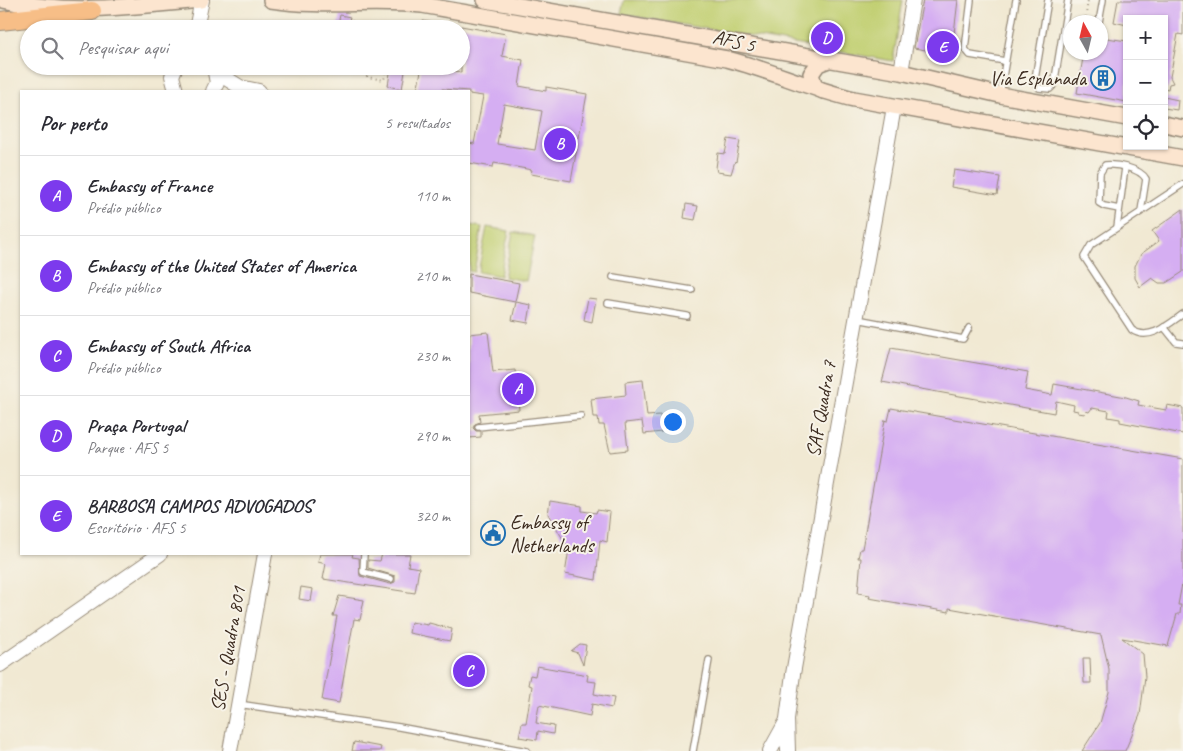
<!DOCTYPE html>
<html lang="pt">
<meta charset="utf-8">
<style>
body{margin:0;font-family:Caveat,sans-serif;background:#f2f2f3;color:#2b2b33}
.controls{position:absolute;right:15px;top:15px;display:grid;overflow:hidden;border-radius:0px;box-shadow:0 1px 4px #0004}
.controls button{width:45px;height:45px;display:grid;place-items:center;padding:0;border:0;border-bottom:1px solid #e1e1e2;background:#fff;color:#2b2b33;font:25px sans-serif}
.compass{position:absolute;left:1063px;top:15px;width:45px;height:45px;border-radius:50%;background:#fff;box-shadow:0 1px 4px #0004;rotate:352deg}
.you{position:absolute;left:672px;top:421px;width:18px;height:18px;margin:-12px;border:4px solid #fff;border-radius:50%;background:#1a73e8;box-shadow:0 0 0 8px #1a73e833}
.badge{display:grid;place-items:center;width:32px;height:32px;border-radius:50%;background:#7c3aed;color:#fff;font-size:16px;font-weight:700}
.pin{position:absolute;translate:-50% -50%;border:2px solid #fff;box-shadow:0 1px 5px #0006}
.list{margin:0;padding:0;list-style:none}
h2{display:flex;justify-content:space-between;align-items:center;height:65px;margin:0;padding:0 20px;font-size:21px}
h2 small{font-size:16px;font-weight:400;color:#7c7c81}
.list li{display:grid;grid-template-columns:32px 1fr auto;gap:15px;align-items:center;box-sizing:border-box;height:80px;padding:0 20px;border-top:1px solid #e1e1e2}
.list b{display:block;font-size:19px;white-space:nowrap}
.list p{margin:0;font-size:16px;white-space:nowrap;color:#7c7c81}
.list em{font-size:16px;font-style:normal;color:#7c7c81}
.icon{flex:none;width:28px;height:28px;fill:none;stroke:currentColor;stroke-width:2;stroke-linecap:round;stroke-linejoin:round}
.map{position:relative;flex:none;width:1183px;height:751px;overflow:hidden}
.search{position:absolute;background:#fff;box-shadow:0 1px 4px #0004;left:20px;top:20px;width:450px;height:55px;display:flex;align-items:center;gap:12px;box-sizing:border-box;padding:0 18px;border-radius:28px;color:#7c7c81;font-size:19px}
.panel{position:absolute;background:#fff;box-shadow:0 1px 4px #0004;left:20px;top:90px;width:450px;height:465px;border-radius:0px}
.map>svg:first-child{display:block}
</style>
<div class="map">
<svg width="1183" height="751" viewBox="0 0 1183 751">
<rect width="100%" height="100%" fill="#f7f3e8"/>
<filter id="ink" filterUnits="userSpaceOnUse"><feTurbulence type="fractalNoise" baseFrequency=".02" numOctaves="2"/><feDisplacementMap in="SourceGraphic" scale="10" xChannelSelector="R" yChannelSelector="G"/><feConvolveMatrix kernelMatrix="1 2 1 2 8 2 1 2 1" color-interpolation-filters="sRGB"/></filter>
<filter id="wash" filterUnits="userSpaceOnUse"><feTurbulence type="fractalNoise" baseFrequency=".0096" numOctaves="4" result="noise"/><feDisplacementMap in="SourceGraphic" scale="20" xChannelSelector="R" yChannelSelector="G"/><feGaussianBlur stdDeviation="1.12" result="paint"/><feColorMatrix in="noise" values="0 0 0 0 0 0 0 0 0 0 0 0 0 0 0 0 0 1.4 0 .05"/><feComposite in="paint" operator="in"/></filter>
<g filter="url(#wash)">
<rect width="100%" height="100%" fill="#f1e9d3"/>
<g fill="#c1cf71" stroke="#7e7c48">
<path d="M 624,0 L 903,0 L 893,61 L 621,14 Z"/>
<path d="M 469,225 L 482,227 L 474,272 L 469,271 Z"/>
<path d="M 487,227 L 509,231 L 500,276 L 478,272 Z"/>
<path d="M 513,232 L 535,236 L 526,281 L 504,277 Z"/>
</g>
<g id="blocks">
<g fill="#d5aef2" fill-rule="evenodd">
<path d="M 923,0 L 958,0 L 952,50 L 948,54 L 914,48 Z"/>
<path d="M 1118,0 L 1183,0 L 1183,35 L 1178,34 L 1170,77 L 1173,83 L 1169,84 L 1168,89 L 1164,88 L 1164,19 L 1127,19 L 1127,25 L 1114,22 Z"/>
<path d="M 340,15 L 350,17 L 349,20 L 353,21 L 351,29 L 337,29 Z"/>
<path d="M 423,21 L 446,25 L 445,29 L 421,29 Z"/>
<path d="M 461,26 L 506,34 L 502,56 L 523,60 L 519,86 L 546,91 L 546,87 L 587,94 L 571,181 L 531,174 L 532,170 L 494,163 L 493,167 L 469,163 L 469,143 L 474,144 L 483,96 L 469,94 L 469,91 L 442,89 L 442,91 L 417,91 L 422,66 L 461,72 ZM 504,104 L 542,111 L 535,150 L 497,144 Z"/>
<path d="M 1100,37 L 1127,41 L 1127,102 L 1077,93 L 1084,52 L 1100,52 Z"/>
<path d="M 391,66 L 406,66 L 402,89 L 388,86 Z"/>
<path d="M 1164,97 L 1178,100 L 1177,110 L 1164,108 Z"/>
<path d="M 728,139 L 740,141 L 736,162 L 735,161 L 731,174 L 717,172 L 716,168 L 718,153 L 725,154 Z"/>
<path d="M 954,170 L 1000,177 L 997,195 L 951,187 Z"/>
<path d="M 686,204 L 698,206 L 695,220 L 684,218 Z"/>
<path d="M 1183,209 L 1183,272 L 1166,283 L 1159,283 L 1152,278 L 1140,287 L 1135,278 L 1135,266 L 1141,254 L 1159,241 L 1152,231 Z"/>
<path d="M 469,274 L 519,283 L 515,302 L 469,293 Z"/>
<path d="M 588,298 L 596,299 L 592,322 L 584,320 Z"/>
<path d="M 516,302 L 531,305 L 528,323 L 512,320 Z"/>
<path d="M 488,332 L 493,372 L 515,370 L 519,410 L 479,414 L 480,422 L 475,424 L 473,428 L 476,431 L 481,431 L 481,437 L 469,438 L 469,334 Z"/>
<path d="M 891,348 L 1028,372 L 1025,390 L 1052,395 L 1054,384 L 1126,397 L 1139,401 L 1138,405 L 1166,410 L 1167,405 L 1183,408 L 1183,434 L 1120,422 L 1120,419 L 1108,417 L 1109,411 L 1092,408 L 1089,412 L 1086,411 L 1085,414 L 1078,413 L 1078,411 L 1073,410 L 1074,405 L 1056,401 L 1054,413 L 882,382 Z"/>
<path d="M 643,380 L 647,416 L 660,415 L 662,432 L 644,434 L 642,421 L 625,423 L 628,450 L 610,452 L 604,425 L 599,425 L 598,417 L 593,417 L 591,399 L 626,395 L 625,382 Z"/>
<path d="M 891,408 L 1183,459 L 1183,579 L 1178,605 L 1181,605 L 1180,614 L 1177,614 L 1168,646 L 1122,638 L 1143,654 L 1145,677 L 1140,715 L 1125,751 L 1082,751 L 1100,723 L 1109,692 L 1109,669 L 1101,635 L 949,608 L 949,612 L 869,598 L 870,595 L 858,593 L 861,558 L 858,558 L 860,549 L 862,549 L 885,420 L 888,421 Z"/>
<path d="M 550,501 L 582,506 L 582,511 L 596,513 L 597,510 L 610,512 L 607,542 L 600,540 L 596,580 L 565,574 L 569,549 L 548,514 Z"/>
<path d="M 320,554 L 353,554 L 352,557 L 359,558 L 360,576 L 390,584 L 395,582 L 395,576 L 368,568 L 368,560 L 380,561 L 382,554 L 410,554 L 408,566 L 419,568 L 415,593 L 323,579 L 326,564 L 318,562 Z"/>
<path d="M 301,587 L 313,589 L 311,601 L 299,599 Z"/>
<path d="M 339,596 L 364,600 L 360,620 L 354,619 L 339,703 L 322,700 L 337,616 L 333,616 Z"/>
<path d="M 411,622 L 428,625 L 429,623 L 452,629 L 450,641 L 409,633 Z"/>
<path d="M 580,644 L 586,645 L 583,665 L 578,653 L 571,651 Z"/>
<path d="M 1083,658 L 1090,658 L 1091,683 L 1084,683 Z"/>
<path d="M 537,666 L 588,675 L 587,681 L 596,682 L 594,694 L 614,698 L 612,708 L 592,704 L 590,716 L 539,705 L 536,723 L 554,726 L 553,734 L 538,731 L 537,740 L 519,737 L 522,723 L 526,723 L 532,686 L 528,685 L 530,675 L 535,676 Z"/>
<path d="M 354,742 L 381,747 L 380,751 L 352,751 Z"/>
</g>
</g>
</g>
<g filter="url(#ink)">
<use href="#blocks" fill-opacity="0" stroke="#968a78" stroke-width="1"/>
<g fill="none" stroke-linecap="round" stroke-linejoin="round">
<defs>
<g id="service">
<path d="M 971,0 L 965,49 L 970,55 L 1005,61"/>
<path d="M 1048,0 L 1035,79 L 1039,88 L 1050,89 L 1054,85 L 1068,0"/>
<path d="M 1099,22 L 1103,0"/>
<path d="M 1000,94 L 1016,0"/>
<path d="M 1183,184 L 1091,245 L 1084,257 L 1132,330 C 1149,342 1169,324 1183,314"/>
<path d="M 1119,209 L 1104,206 L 1099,203 L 1100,173 L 1105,165 C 1117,164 1140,168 1146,179 L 1141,211"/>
<path d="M 1117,227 L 1125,168"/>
<path d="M 613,277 L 692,290"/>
<path d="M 608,303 L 687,316"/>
<path d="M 857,319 L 963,339 L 969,328"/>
<path d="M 1164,327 L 1176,342 L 1183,343"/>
<path d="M 478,427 L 581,416"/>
<path d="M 364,554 L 363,572 L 391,579"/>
<path d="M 238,704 L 399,727 L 527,751"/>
<path d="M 693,751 L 709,660"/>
</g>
<g id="tertiary">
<path d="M 196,29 L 202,0"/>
<path d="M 216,72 L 240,87 L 259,91"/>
<path d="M 901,72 L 913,0"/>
<path d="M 176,91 L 172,76 L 176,66"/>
<path d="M 213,91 L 217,83 L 214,67"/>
<path d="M 0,665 L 160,554"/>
<path d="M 230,751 L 265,554"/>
<path d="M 770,751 L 786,722"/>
<path d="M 788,751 L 787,719 L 793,674 L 894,107"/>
</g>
<g id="secondary">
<path d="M 3,0 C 69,16 135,6 201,0"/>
<path d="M 271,0 C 322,8 372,0 422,5 L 727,59 C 770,70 810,89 854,99 L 1183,158"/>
<path d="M 485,0 L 901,72 L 1000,95 L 1127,118"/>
<path d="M 823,91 L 815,87 L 811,74 L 818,64 L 831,59"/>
<path d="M 1164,124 L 1183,128"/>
</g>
<path id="primary" d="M 0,21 L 92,11"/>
</defs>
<use href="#service" stroke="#968a78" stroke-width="8"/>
<use href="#tertiary" stroke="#968a78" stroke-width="16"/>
<use href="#secondary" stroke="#968a78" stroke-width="18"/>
<use href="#primary" stroke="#968a78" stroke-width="20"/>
<g stroke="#968a78" stroke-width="2" stroke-dasharray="1 4" stroke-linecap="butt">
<path d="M 1085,22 L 1088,0"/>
<path d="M 393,29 L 394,23"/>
<path d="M 369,66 L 367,77 L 384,80 L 387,66"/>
<path d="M 379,66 L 386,68"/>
<path d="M 334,68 L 338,66"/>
</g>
<use href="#service" stroke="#fff" stroke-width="5.5"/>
<use href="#tertiary" stroke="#fff" stroke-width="14"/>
<use href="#secondary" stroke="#fce5cf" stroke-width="15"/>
<use href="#primary" stroke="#f7be87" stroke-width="18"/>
</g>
</g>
<defs>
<symbol id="building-ring" viewBox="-11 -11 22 22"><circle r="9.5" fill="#f7f3e8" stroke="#1f6fb2" stroke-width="1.5"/><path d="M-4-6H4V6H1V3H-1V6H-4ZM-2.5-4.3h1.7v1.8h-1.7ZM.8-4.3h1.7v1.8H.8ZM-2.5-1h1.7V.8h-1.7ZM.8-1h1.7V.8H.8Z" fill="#1f6fb2"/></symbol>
<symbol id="civic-ring" viewBox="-11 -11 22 22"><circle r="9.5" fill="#f7f3e8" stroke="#1f6fb2" stroke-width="1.5"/><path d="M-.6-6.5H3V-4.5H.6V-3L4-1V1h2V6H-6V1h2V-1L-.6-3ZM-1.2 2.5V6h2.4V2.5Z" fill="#1f6fb2"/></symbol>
</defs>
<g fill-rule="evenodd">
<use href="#building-ring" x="1089" y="64" width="28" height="28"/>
<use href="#civic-ring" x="479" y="519" width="28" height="28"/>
</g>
<g text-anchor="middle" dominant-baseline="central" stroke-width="4" stroke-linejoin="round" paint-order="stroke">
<g font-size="20" fill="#3b2a1e" stroke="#f7f3e8">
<text transform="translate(734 41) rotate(13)">AFS 5</text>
<text transform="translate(821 409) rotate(-80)">SAF Quadra 7</text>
<text transform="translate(228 649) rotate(-80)">SES - Quadra 801</text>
</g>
<g font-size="20" fill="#3b2a1e" stroke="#f7f3e8" text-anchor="end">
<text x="1086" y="78">Via Esplanada</text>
<text x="510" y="522" text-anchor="start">Embassy of<tspan x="510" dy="23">Netherlands</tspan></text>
</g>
</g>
</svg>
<div class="controls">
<button>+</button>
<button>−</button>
<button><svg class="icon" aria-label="locate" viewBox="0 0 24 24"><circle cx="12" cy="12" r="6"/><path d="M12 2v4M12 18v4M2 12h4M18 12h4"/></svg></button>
</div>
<svg class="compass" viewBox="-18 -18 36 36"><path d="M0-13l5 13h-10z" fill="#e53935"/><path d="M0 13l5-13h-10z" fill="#7c7c81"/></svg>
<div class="you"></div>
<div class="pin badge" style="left:518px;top:389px">A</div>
<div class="pin badge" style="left:560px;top:144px">B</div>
<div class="pin badge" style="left:469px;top:671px">C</div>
<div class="pin badge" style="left:827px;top:38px">D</div>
<div class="pin badge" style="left:943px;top:47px">E</div>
<div class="search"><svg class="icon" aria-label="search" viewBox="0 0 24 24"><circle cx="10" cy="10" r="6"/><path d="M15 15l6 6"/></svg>Pesquisar aqui</div>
<section class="panel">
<h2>Por perto<small>5 resultados</small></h2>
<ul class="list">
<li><span class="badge">A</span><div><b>Embassy of France</b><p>Prédio público</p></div><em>110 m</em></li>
<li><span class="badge">B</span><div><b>Embassy of the United States of America</b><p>Prédio público</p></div><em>210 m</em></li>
<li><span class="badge">C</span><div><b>Embassy of South Africa</b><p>Prédio público</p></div><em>230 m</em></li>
<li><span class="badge">D</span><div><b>Praça Portugal</b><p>Parque · AFS 5</p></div><em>290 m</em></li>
<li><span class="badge">E</span><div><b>BARBOSA CAMPOS ADVOGADOS</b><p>Escritório · AFS 5</p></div><em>320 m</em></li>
</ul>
</section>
</div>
